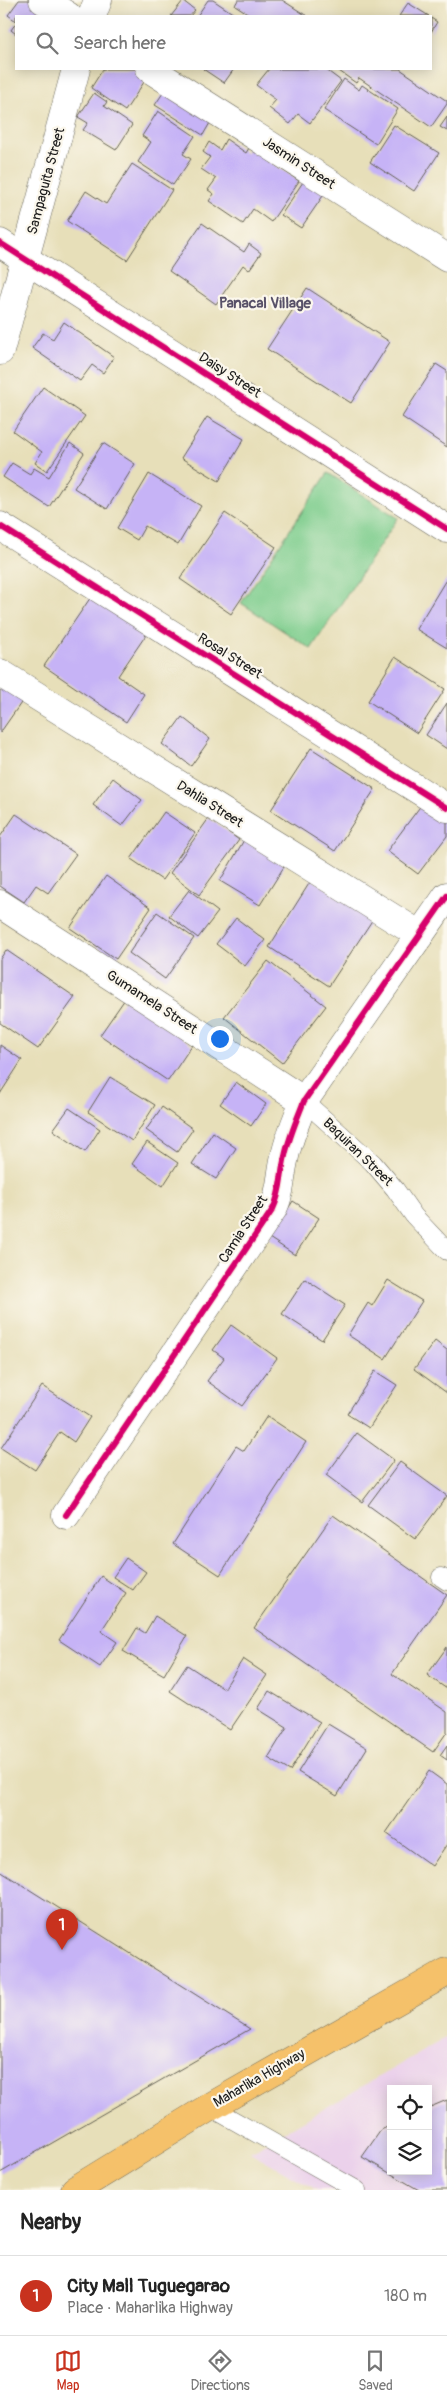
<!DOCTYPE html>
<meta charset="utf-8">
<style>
body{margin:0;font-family:Pangolin,sans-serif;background:#f6f6f6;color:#222}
.controls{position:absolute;right:15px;bottom:15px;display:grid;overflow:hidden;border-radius:0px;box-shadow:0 2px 12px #0003}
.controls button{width:45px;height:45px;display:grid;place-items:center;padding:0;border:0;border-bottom:1px solid #e0e0e0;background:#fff;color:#222;font:25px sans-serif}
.you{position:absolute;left:219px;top:1038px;width:18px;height:18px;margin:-12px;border:4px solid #fff;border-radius:50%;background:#1a73e8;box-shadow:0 0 0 8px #1a73e833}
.badge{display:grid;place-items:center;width:32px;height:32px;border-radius:50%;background:#c8321e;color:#fff;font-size:16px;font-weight:700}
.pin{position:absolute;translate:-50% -41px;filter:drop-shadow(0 1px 2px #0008)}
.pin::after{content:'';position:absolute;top:26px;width:18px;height:15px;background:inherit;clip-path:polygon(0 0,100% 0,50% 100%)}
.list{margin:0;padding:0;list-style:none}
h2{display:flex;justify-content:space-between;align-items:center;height:65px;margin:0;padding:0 20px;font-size:21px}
h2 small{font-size:16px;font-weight:400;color:#767676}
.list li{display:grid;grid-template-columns:32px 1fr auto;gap:15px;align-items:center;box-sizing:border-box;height:80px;padding:0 20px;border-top:1px solid #e0e0e0}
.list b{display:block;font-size:19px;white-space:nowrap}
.list p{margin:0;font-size:16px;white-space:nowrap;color:#767676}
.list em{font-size:16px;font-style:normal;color:#767676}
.icon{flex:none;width:28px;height:28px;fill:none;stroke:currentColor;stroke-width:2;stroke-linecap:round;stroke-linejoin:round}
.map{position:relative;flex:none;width:447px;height:2190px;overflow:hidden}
.search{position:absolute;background:#fff;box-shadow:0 2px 12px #0003;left:15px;right:15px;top:15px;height:55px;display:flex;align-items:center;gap:12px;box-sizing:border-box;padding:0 18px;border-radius:0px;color:#767676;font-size:19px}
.sheet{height:145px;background:#fff}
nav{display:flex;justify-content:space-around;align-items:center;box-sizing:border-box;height:70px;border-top:1px solid #e0e0e0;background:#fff;font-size:14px;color:#767676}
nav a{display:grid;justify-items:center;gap:2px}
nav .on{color:#c8321e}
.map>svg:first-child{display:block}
</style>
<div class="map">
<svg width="447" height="2190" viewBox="0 0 447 2190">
<rect width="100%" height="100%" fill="#fbf7ec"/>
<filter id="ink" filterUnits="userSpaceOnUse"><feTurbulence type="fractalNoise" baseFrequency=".02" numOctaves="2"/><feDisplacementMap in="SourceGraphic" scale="10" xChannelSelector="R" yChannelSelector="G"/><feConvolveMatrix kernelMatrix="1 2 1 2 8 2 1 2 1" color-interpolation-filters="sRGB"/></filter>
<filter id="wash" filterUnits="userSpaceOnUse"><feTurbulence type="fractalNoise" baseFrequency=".0096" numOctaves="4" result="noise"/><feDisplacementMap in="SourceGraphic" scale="20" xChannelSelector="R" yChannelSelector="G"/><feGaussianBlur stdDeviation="1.12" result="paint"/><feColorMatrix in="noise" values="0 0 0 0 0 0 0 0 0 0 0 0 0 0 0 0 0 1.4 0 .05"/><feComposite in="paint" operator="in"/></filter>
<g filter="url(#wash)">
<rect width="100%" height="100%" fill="#e7dfb9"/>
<path fill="#ebd1eb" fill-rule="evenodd" d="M 447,2037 L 447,2190 L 317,2190 L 250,2152 ZM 391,2089 L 428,2089 L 428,2171 L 391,2171 Z"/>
<path fill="#7ecd8d" stroke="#4d7454" d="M 328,473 L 398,518 L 311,649 L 241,603 Z"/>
<g id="blocks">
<g fill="#c6b3f6">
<path d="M 19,0 L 34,0 L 58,16 L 16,16 L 16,21 L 8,15 Z"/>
<path d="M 208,0 L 213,0 L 237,16 L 197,16 Z"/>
<path d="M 238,0 L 282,0 L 307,16 L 252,16 L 235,5 Z"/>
<path d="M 183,1 L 195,10 L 190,16 L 171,16 Z"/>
<path d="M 408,3 L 429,16 L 399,16 Z"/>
<path d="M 431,18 L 437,22 L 431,32 Z"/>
<path d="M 16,23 L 16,34 L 11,30 Z"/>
<path d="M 103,69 L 144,69 L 150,73 L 125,111 L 91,88 Z"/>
<path d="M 203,69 L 234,69 L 224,83 Z"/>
<path d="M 269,69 L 325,69 L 341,81 L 310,123 L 298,114 L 290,124 L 269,108 L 276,100 L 256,85 Z"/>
<path d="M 341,69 L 400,69 L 447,101 L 447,104 L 431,127 L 359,78 L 356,83 L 339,71 Z"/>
<path d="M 344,79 L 359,90 L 362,85 L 398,109 L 376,144 L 324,110 Z"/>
<path d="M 167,87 L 214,116 L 203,135 L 155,105 Z"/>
<path d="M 94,93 L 107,102 L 104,106 L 132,125 L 116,150 L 83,130 L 88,123 L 78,117 Z"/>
<path d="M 158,111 L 195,136 L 183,154 L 191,159 L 173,185 L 138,162 L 151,142 L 142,136 Z"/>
<path d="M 447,117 L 447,131 L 440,127 Z"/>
<path d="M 394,125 L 439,153 L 414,191 L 370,162 Z"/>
<path d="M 226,139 L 246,153 L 249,148 L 299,181 L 271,222 L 253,209 L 243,224 L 209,201 L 214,194 L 208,190 L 216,179 L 201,169 L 210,157 L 203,152 L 209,142 L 220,150 Z"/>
<path d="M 132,164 L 172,190 L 127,260 L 67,221 L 86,191 L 106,204 Z"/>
<path d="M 307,176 L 327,190 L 301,228 L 281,215 Z"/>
<path d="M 202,223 L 244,252 L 249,244 L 261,253 L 249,270 L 243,265 L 216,304 L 169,271 Z"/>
<path d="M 307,288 L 390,342 L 351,403 L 267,349 Z"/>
<path d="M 64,322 L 114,357 L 103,373 L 92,365 L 80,381 L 32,348 L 43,333 L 53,339 Z"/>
<path d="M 436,364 L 447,371 L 447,447 L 402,417 Z"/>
<path d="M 43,387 L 85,416 L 47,471 L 35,463 L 42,452 L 13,431 Z"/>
<path d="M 207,417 L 244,439 L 219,481 L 181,458 Z"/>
<path d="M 70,443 L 84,453 L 49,507 L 3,477 L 12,463 L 30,474 L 34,468 L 49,477 Z"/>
<path d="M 103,443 L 135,464 L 107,509 L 74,488 Z"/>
<path d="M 149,474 L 201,506 L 178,545 L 145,526 L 137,540 L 117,528 Z"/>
<path d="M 225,513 L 276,547 L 231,614 L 180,579 Z"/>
<path d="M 447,578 L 447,648 L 416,629 Z"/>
<path d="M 95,591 L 150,629 L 118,676 L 144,694 L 126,722 L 44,666 Z"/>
<path d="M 395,657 L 445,689 L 417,733 L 368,701 Z"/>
<path d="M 0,684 L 23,700 L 0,733 Z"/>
<path d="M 447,703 L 447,749 L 426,735 Z"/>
<path d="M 182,717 L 210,739 L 191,766 L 162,744 Z"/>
<path d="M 311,748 L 375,789 L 335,851 L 271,810 Z"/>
<path d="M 113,778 L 142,800 L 122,826 L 93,805 Z"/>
<path d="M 422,804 L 447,822 L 447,836 L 418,874 L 387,851 Z"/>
<path d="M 164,812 L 195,833 L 162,880 L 131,859 Z"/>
<path d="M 16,814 L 76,854 L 48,893 L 36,885 L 24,902 L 0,886 L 0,837 Z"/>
<path d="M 209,818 L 239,840 L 199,895 L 170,873 Z"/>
<path d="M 244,840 L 285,865 L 260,905 L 220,881 Z"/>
<path d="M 106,876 L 151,908 L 116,959 L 70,928 Z"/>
<path d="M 312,879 L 373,919 L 329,986 L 269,947 Z"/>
<path d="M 189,890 L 218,912 L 198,938 L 169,916 Z"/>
<path d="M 157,912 L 194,938 L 165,979 L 129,953 Z"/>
<path d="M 236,918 L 265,940 L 245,966 L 216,944 Z"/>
<path d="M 6,950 L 75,997 L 38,1049 L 0,1023 L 0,959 Z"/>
<path d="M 268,961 L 326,1006 L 282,1063 L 224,1017 Z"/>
<path d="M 125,999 L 192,1045 L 168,1081 L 100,1035 Z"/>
<path d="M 0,1045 L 22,1060 L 0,1094 Z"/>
<path d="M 110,1077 L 155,1105 L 132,1141 L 88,1112 Z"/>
<path d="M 236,1082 L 266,1104 L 251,1126 L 220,1104 Z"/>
<path d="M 162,1107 L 193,1129 L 177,1152 L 146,1130 Z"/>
<path d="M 69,1108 L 100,1129 L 85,1152 L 53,1130 Z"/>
<path d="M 213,1132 L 236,1148 L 216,1179 L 192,1164 Z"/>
<path d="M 147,1142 L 178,1163 L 163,1186 L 132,1164 Z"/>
<path d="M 293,1201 L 319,1218 L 295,1255 L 269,1238 Z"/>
<path d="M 305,1279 L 345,1305 L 322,1340 L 282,1314 Z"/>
<path d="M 388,1280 L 422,1301 L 385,1359 L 348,1335 L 368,1303 L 372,1306 Z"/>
<path d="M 231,1325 L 277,1358 L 242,1406 L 207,1381 L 224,1358 L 213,1350 Z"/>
<path d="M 435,1341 L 447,1350 L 447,1393 L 414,1369 Z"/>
<path d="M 375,1371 L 397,1385 L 369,1428 L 347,1414 Z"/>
<path d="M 42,1386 L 90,1417 L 74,1442 L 60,1432 L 35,1470 L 1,1448 Z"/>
<path d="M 267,1416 L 306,1442 L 220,1575 L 173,1544 L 236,1446 L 244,1451 Z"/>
<path d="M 357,1433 L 394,1460 L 362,1502 L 326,1475 Z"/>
<path d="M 400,1462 L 447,1496 L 415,1539 L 368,1505 Z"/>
<path d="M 333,1515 L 447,1595 L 392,1674 L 447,1712 L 447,1732 L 433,1752 L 254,1628 Z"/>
<path d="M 126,1558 L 146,1572 L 133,1590 L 113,1577 Z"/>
<path d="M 101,1576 L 126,1593 L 101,1631 L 117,1642 L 100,1667 L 59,1640 Z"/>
<path d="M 155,1616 L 187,1636 L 164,1675 L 123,1651 L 137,1628 L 145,1633 Z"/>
<path d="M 447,1647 L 447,1689 L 427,1675 Z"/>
<path d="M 243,1659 L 267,1675 L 230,1730 L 170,1691 L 187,1665 L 224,1689 Z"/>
<path d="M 269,1691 L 320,1722 L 290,1771 L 268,1758 L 287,1727 L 258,1709 Z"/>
<path d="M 328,1724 L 367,1748 L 337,1796 L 298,1772 Z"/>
<path d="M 447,1745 L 447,1760 L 440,1755 Z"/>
<path d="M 429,1771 L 447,1784 L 447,1844 L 432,1866 L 386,1833 Z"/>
<path d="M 0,1871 L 250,2029 L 0,2173 Z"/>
<path d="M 447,2100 L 447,2190 L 419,2190 L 362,2157 L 381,2130 L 391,2125 L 391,2171 L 428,2171 L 428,2108 Z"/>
</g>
</g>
</g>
<g filter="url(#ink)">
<use href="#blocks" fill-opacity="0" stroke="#636053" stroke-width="1"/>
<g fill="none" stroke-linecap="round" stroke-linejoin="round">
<defs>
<g id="lane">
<path d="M 304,1101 L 373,1163 L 395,1189 L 414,1216 L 447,1251"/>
<path d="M 441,1577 L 447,1581"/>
<path d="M 210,2107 L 357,2190"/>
</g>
<g id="street">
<path d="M 43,0 L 68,16"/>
<path d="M 92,16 L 98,0"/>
<path d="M 150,69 L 447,258"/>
<path d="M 0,243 L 447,529"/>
<path d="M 0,351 L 76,69"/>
<path d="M 0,526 L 447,808"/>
<path d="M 0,673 L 420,935"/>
<path d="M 0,904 L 304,1101"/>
<path d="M 66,1515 L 273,1209 C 282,1190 280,1176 285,1156 C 289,1137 297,1119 304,1101 L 447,896"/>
</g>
<path id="highway" d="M 75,2190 L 210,2107 L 447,1972"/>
</defs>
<use href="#lane" stroke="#636053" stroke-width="19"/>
<use href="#street" stroke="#636053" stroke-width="29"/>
<use href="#highway" stroke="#636053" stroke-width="29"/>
<use href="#lane" stroke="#fff" stroke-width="18"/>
<use href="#street" stroke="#fff" stroke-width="28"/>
<use href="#highway" stroke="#f5c16b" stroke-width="28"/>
<defs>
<g id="cycleway">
<path d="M 0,243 L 447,529"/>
<path d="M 0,526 L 447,808"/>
<path d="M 66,1515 L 273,1209 C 282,1190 280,1176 285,1156 C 289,1137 297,1119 304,1101 L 447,896"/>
</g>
</defs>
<use href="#cycleway" stroke="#fbf7ec" stroke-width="9"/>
<use href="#cycleway" stroke="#d6006c" stroke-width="6"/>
</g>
</g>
<g text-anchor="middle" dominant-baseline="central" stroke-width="4.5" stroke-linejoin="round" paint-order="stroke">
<g font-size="14" fill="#1c1c1c" stroke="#fbf7ec">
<text transform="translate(299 163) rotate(33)">Jasmin Street</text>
<text transform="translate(46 181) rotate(-75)">Sampaguita Street</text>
<text transform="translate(230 375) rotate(33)">Daisy Street</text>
<text transform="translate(230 656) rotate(32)">Rosal Street</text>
<text transform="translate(210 804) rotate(32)">Dahlia Street</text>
<text transform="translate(152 1002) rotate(33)">Gumamela Street</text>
<text transform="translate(358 1152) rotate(44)">Baquiran Street</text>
<text transform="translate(243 1229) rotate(-57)">Camia Street</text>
<text transform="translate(259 2078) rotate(-30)">Maharlika Highway</text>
</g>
<g font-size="15" font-weight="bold" fill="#585168" stroke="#fbf7ec">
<text x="265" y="303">Panacal Village</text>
</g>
</g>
</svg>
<div class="controls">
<button><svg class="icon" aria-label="locate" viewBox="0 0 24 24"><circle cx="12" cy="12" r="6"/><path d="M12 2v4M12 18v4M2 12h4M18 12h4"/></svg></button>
<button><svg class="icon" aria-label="layers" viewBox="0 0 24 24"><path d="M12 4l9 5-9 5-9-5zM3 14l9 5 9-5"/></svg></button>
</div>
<div class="you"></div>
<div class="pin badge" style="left:62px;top:1950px">1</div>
<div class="search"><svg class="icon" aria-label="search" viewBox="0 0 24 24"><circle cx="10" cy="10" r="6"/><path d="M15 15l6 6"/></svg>Search here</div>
</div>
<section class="sheet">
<h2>Nearby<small></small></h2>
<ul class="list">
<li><span class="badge">1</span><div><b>City Mall Tuguegarao</b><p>Place · Maharlika Highway</p></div><em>180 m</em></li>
</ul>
</section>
<nav>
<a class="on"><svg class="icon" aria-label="map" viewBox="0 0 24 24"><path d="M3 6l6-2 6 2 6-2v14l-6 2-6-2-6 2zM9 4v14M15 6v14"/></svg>Map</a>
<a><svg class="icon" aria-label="directions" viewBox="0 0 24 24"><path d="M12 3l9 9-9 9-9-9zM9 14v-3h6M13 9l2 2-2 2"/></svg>Directions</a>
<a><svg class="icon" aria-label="saved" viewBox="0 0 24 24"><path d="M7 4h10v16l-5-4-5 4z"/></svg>Saved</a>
</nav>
